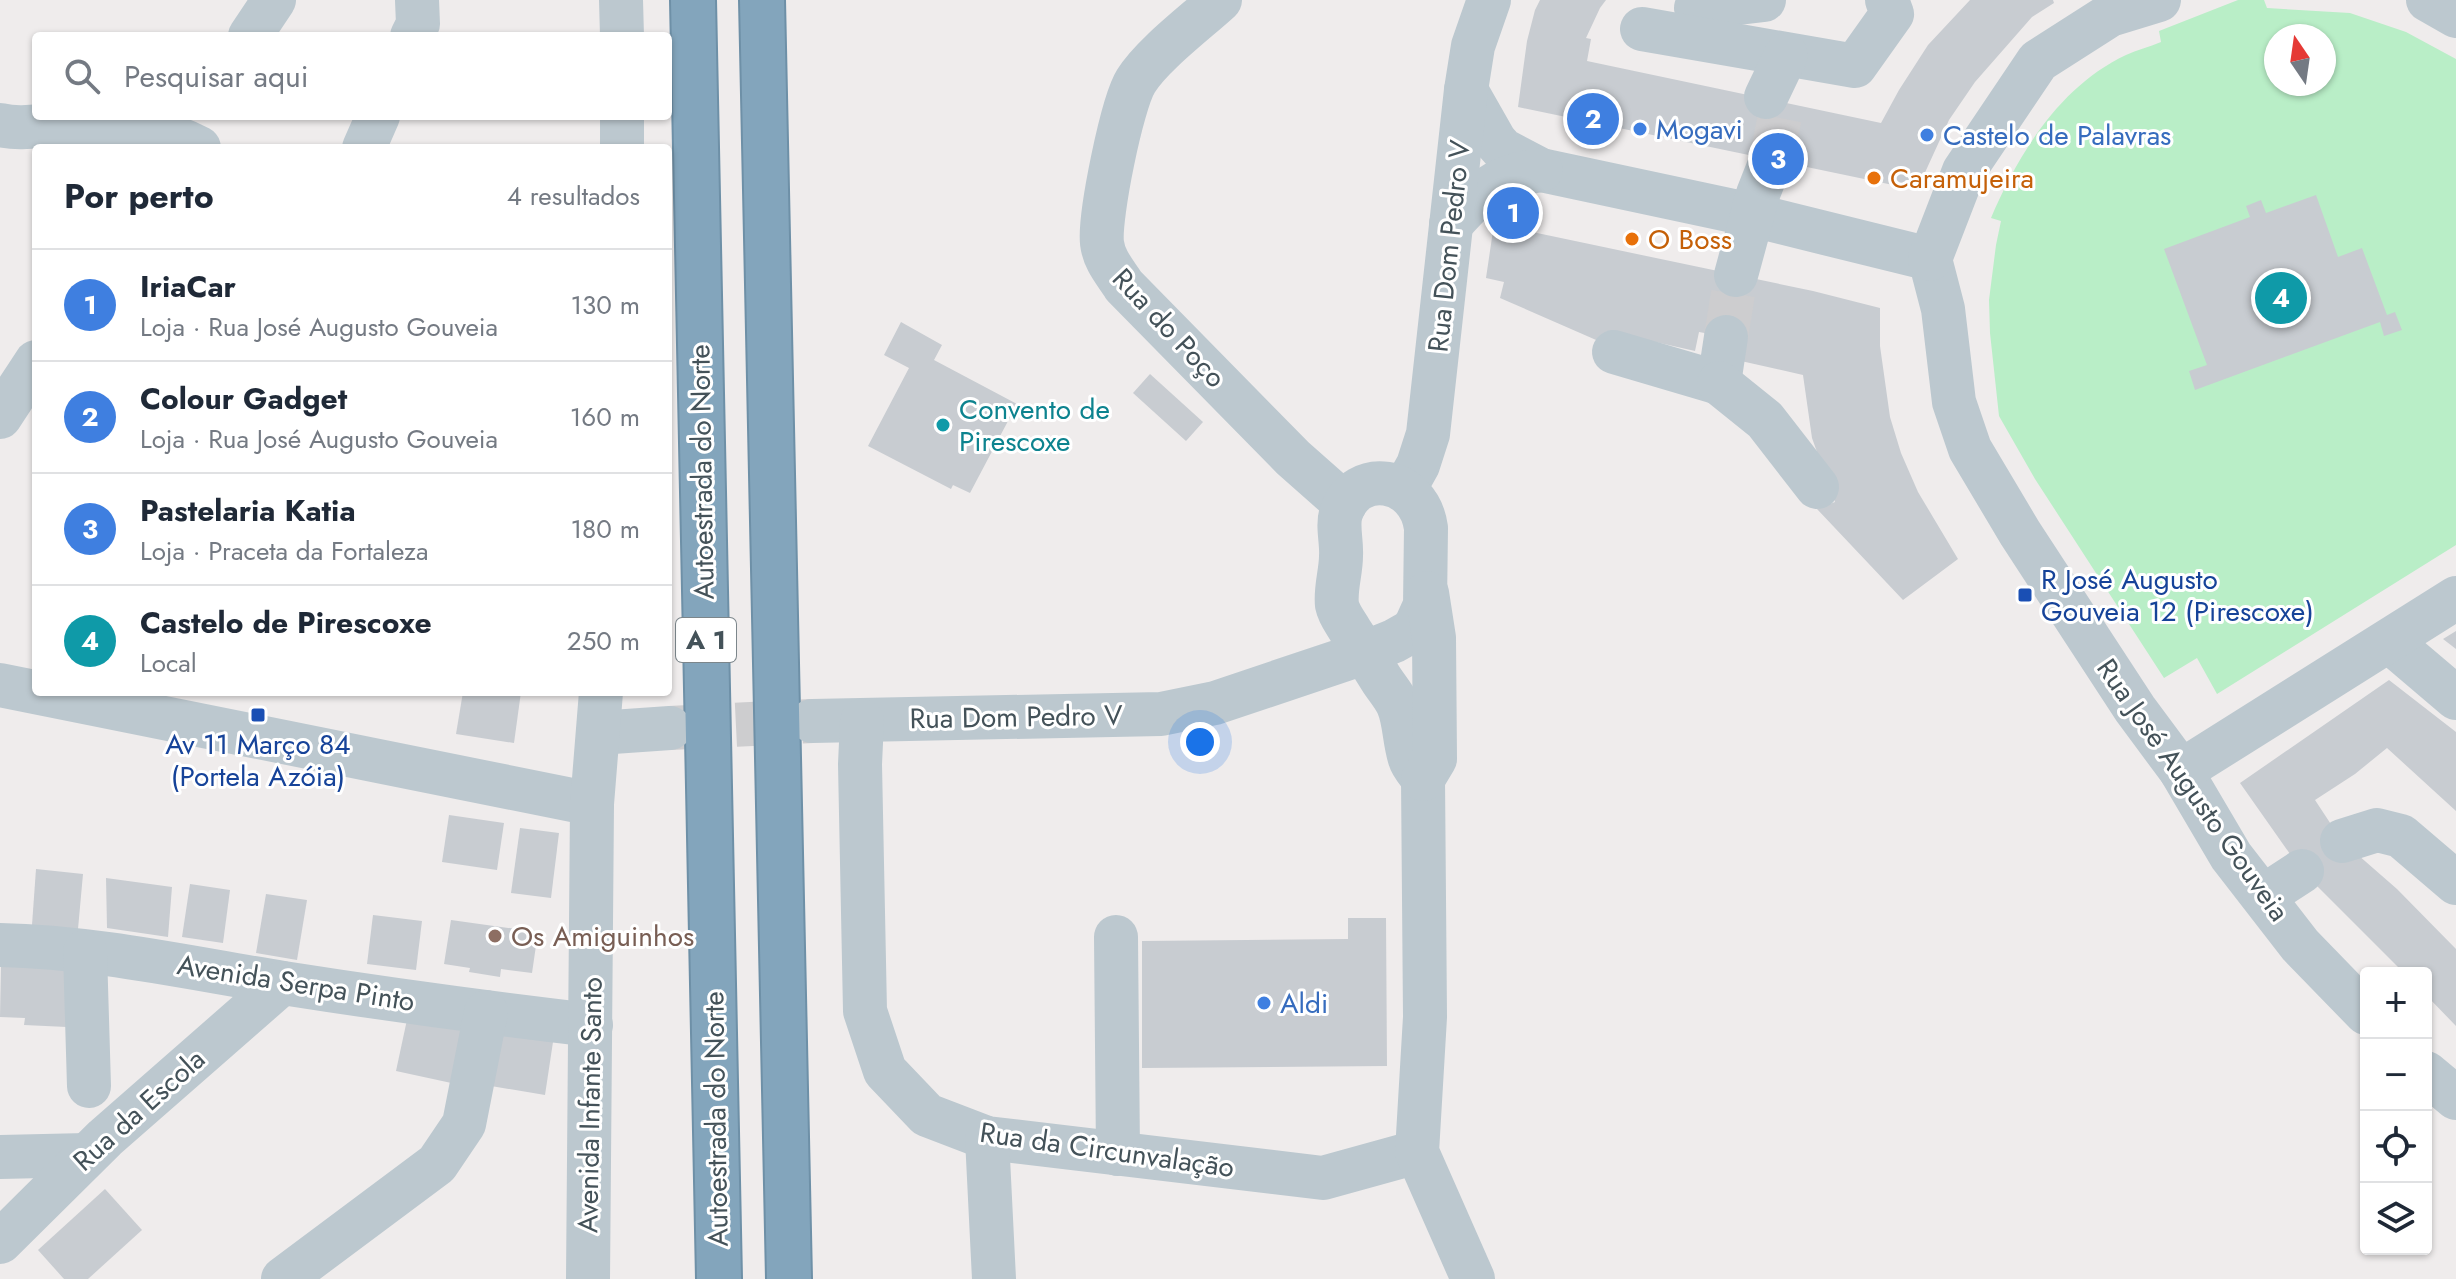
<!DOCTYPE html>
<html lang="pt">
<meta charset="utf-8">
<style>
body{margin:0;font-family:Jost,sans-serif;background:#f6f6f7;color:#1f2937}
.controls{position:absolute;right:24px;bottom:24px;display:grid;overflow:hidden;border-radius:8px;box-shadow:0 2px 6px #0004}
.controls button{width:72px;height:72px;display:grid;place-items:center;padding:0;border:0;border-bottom:2px solid #e0e1e3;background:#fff;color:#1f2937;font:40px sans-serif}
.compass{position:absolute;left:2264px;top:24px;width:72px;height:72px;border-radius:50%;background:#fff;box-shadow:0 2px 6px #0004;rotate:347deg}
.you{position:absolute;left:1200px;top:742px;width:28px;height:28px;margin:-20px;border:6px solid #fff;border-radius:50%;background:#1a73e8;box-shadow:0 0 0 12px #1a73e833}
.badge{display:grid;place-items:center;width:52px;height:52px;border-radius:50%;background:#db2777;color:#fff;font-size:26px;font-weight:700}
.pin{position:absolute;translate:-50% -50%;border:4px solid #fff;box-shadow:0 2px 8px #0006}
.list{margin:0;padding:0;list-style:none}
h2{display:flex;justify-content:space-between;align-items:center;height:104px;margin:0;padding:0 32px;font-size:34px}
h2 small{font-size:26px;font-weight:400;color:#747a83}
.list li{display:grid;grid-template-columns:52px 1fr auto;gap:24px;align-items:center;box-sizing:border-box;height:112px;padding:0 32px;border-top:2px solid #e0e1e3}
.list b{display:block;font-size:30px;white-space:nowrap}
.list p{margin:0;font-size:26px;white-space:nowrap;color:#747a83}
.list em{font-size:26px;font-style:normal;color:#747a83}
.icon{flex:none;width:44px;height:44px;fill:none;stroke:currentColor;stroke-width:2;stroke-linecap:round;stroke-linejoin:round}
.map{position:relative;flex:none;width:2456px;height:1279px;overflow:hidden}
.search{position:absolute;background:#fff;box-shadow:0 2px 6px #0004;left:32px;top:32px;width:640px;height:88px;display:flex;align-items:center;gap:20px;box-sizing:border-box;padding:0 28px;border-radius:8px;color:#747a83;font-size:30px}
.panel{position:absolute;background:#fff;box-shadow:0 2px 6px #0004;left:32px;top:144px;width:640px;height:552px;border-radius:8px}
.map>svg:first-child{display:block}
</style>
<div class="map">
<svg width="2456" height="1279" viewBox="0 0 2456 1279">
<rect width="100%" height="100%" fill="#efecec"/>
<path fill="#b9eec7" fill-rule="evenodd" d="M 2238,0 L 2264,0 L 2267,8 L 2350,13 L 2406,32 L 2456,59 L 2456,545 L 2217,694 L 2197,658 L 2164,678 L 2035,479 L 1999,416 L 1990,333 L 1989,300 L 1996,245 L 2001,221 L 1991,218 C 2018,154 2060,86 2126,55 C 2137,50 2149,47 2161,42 L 2159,31 ZM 2276,36 L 2324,36 L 2324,84 L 2276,84 Z"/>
<g fill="#c8ccd1">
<path d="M 1540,0 L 1606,0 L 1600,8 L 1586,38 L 1591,39 L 1587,61 L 1881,123 L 1899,90 L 1928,45 L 1970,0 L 2053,0 L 2054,3 L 2032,17 L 1975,82 L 1949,120 L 1917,190 L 1518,107 L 1527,41 L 1535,10 Z"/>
<path d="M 2316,195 L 2338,257 L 2362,248 L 2387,315 L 2395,312 L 2402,330 L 2384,336 L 2380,322 L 2195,390 L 2189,371 L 2207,365 L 2164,249 L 2250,217 L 2246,206 L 2261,200 L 2266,213 Z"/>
<path d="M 1494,224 L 1813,291 L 1880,308 L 1880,346 L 1890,417 L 1901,453 L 1918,492 L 1958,559 L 1903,600 L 1817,509 L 1835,502 L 1812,438 L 1803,375 L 1741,361 L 1743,340 L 1699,332 L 1695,351 L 1607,331 L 1603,343 L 1500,298 L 1504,282 L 1486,278 Z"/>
<path d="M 901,322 L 942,345 L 934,360 L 1017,404 L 970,493 L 953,485 L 951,489 L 868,446 L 909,368 L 884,355 Z"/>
<path d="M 1150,374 L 1203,422 L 1186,441 L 1133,393 Z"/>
<path d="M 2456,631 L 2456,649 L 2443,639 Z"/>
<path d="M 2389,680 L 2456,732 L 2456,811 L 2387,748 L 2355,774 L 2315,800 L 2342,841 L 2397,889 L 2456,949 L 2456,1026 L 2426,995 L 2426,973 L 2404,973 L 2302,871 L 2240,783 Z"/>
<path d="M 463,692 L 521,692 L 514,743 L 456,734 Z"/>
<path d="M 449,815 L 504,823 L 497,870 L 442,862 Z"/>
<path d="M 520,828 L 559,833 L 551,898 L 511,893 Z"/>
<path d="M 36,869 L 83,874 L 78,929 L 32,925 Z"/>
<path d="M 106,878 L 172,887 L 168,937 L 107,928 Z"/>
<path d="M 190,884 L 230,890 L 223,943 L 182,937 Z"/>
<path d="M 266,894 L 307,900 L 297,960 L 256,953 Z"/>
<path d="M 373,915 L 422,921 L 416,970 L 367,964 Z"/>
<path d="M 1348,918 L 1386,918 L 1387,1066 L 1142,1068 L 1142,941 L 1348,939 Z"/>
<path d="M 451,920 L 538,932 L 532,973 L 501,969 L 500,977 L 469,972 L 470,968 L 444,964 Z"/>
<path d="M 1,966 L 69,968 L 67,1027 L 24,1025 L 25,1018 L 0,1017 Z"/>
<path d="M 408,1015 L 470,1024 L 456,1084 L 396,1071 Z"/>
<path d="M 500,1033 L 553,1042 L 545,1095 L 491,1086 Z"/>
<path d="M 105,1189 L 142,1230 L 88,1279 L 64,1279 L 38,1250 Z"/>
</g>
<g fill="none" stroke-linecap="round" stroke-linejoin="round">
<g stroke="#cdcdcf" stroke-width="44" stroke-dasharray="44 22" stroke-linecap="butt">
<path d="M 1771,161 L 1783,101"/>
<path d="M 1726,337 L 1736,275"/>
<path d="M 670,728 L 812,721"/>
</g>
<defs>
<g id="highway">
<path d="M 693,0 L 719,1279"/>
<path d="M 762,0 L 789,1279"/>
</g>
</defs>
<use href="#highway" stroke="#6e90a7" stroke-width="48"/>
<g stroke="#bcc8cf" stroke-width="44">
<path d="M 621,0 L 622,36"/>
<path d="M 1220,0 C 1196,22 1152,55 1136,81 C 1122,103 1099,217 1102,243 C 1104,260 1115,272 1124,286 L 1293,458 L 1345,504"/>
<path d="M 2428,0 L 2456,16"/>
<path d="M 1696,8 L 1764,0"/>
<path d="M 1642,29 L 1855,66 L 1892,14 L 1887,0"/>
<path d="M 250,36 L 274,0"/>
<path d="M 412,36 L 418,24 L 417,0"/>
<path d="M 1466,90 L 1495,141 L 1503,150 L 1541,170 L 1752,215 L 1930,259 L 1943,309 L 1954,402 L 1970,449 L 2020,533 L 2135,709 L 2181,771 L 2231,856 L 2300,945 L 2366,1013"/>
<path d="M 1766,97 L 1786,55"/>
<path d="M 622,116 L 622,148"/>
<path d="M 0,125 C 21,130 41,125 63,124 C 108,122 158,126 199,148"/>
<path d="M 364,148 L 378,116"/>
<path d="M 1451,224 C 1468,206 1485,185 1510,177 C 1519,173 1531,172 1541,170"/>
<path d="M 1930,259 L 1964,171 L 2038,61 L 2110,15 L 2159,0"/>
<path d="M 1736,275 L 1758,194 L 1771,161"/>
<path d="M 1614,352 L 1719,383 L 1726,337"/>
<path d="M 1719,383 L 1765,420 L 1817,487"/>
<path d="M 0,417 L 36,362"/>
<path d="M 1404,490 L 1418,465 L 1428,434 L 1466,90 L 1473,46 L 1489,0"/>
<path d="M 2389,641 L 2456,698"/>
<path d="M 0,685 L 592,804"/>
<path d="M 812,721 L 1161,714 L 1215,703 L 1364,653 L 1394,641 L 1410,632 L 1416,625 L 1425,605 L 1426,528 C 1419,476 1356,467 1341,513 C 1337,526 1342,542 1341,556 C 1341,572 1335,589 1337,605 C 1339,615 1346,623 1351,632 C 1361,647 1371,663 1381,679 C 1386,687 1394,696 1398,705 C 1405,721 1404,741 1410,759 C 1412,766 1419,773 1423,779"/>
<path d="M 862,721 L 860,764 L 865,1011 L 885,1071 L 927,1115 L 987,1138 L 1323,1178 L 1417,1152"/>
<path d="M 598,733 L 670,728"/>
<path d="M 2181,771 L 2456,598"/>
<path d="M 1423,779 L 1425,1017 L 1417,1152 L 1473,1279"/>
<path d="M 1423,779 L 1435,759 L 1434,638 L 1427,593"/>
<path d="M 2342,841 L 2377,830 L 2401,836 L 2456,883"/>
<path d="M 2264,896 L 2302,871"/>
<path d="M 1116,937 L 1118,1154"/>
<path d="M 0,945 C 96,947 189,968 283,983 C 385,999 488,1013 591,1025"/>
<path d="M 85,952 L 89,1086"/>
<path d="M 2426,1073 L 2456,1098"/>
<path d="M 987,1138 L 994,1279"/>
<path d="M 0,1157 L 87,1155"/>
<path d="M 0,1242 L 105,1138 L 282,983"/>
<path d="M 283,1279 L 437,1164 L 464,1124 L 486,1012"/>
<path d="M 588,1279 L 592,804 L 601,692"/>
</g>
<use href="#highway" stroke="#83a5bc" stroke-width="44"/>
</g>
<g fill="#3f7fe0" stroke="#fff" stroke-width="3">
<circle cx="1640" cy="129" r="8"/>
<circle cx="1927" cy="135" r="8"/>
<circle cx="1264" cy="1003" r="8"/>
</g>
<g fill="#e8710a" stroke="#fff" stroke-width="3">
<circle cx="1874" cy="178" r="8"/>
<circle cx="1632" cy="239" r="8"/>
</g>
<circle fill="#0f9aa8" stroke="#fff" stroke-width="3" cx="943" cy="425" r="8"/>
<g fill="#1a4fb4" stroke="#fff" stroke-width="3">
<rect x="2017" y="587" width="16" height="16" rx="4"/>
<rect x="250" y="707" width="16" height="16" rx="4"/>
</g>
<circle fill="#8d6e63" stroke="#fff" stroke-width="3" cx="495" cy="936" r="8"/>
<g text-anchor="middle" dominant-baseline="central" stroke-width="6" stroke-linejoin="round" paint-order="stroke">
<rect fill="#fff" stroke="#7c868b" stroke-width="2" x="676" y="618" width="60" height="44" rx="6"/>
<g font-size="26" font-weight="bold" fill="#445259">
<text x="706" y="640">A 1</text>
</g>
<g font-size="28" fill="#366cbe" stroke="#fff" text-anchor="start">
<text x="1656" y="129">Mogavi</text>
<text x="1943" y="135">Castelo de Palavras</text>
<text x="1280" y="1003">Aldi</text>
</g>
<g font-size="28" fill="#c56008" stroke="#fff" text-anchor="start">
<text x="1890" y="178">Caramujeira</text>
<text x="1648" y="239">O Boss</text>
</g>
<g font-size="28" fill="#445259" stroke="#fff">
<text transform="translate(1449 246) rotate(-84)">Rua Dom Pedro V</text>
<text transform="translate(1169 328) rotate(47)">Rua do Poço</text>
<text transform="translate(702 472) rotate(-91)">Autoestrada do Norte</text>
<text transform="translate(1016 717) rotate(-1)">Rua Dom Pedro V</text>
<text transform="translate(2193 790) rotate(55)">Rua José Augusto Gouveia</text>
<text transform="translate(296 983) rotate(9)">Avenida Serpa Pinto</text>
<text transform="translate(590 1105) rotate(-89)">Avenida Infante Santo</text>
<text transform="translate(139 1110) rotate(-42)">Rua da Escola</text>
<text transform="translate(716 1119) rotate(-91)">Autoestrada do Norte</text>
<text transform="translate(1107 1150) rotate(8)">Rua da Circunvalação</text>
</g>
<g font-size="28" fill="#0d838f" stroke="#fff" text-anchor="start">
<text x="959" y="409">Convento de<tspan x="959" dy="32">Pirescoxe</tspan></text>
</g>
<g font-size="28" fill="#164399" stroke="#fff" text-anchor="start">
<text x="2041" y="579">R José Augusto<tspan x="2041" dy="32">Gouveia 12 (Pirescoxe)</tspan></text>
<text x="258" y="744" text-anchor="middle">Av 11 Março 84<tspan x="258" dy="32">(Portela Azóia)</tspan></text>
</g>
<g font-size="28" fill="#785e54" stroke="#fff" text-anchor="start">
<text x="511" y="936">Os Amiguinhos</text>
</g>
</g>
</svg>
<div class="controls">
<button>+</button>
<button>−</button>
<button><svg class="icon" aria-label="locate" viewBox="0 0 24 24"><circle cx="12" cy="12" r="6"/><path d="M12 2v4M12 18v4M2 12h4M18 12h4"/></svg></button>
<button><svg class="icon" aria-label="layers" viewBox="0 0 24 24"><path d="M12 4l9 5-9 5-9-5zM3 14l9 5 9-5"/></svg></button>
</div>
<svg class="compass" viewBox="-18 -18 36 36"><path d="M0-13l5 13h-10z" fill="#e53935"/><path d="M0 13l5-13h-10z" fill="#747a83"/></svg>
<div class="you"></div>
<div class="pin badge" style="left:1513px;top:213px;background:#3f7fe0">1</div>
<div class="pin badge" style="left:1593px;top:119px;background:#3f7fe0">2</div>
<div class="pin badge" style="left:1778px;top:159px;background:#3f7fe0">3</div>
<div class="pin badge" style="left:2281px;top:298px;background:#0f9aa8">4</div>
<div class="search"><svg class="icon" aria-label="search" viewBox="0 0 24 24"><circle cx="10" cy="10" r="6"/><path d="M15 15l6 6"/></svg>Pesquisar aqui</div>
<section class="panel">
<h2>Por perto<small>4 resultados</small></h2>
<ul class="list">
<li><span class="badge" style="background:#3f7fe0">1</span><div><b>IriaCar</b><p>Loja · Rua José Augusto Gouveia</p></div><em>130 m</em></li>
<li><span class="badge" style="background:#3f7fe0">2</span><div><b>Colour Gadget</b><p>Loja · Rua José Augusto Gouveia</p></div><em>160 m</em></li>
<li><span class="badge" style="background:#3f7fe0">3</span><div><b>Pastelaria Katia</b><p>Loja · Praceta da Fortaleza</p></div><em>180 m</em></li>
<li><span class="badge" style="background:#0f9aa8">4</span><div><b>Castelo de Pirescoxe</b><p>Local</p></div><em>250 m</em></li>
</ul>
</section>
</div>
